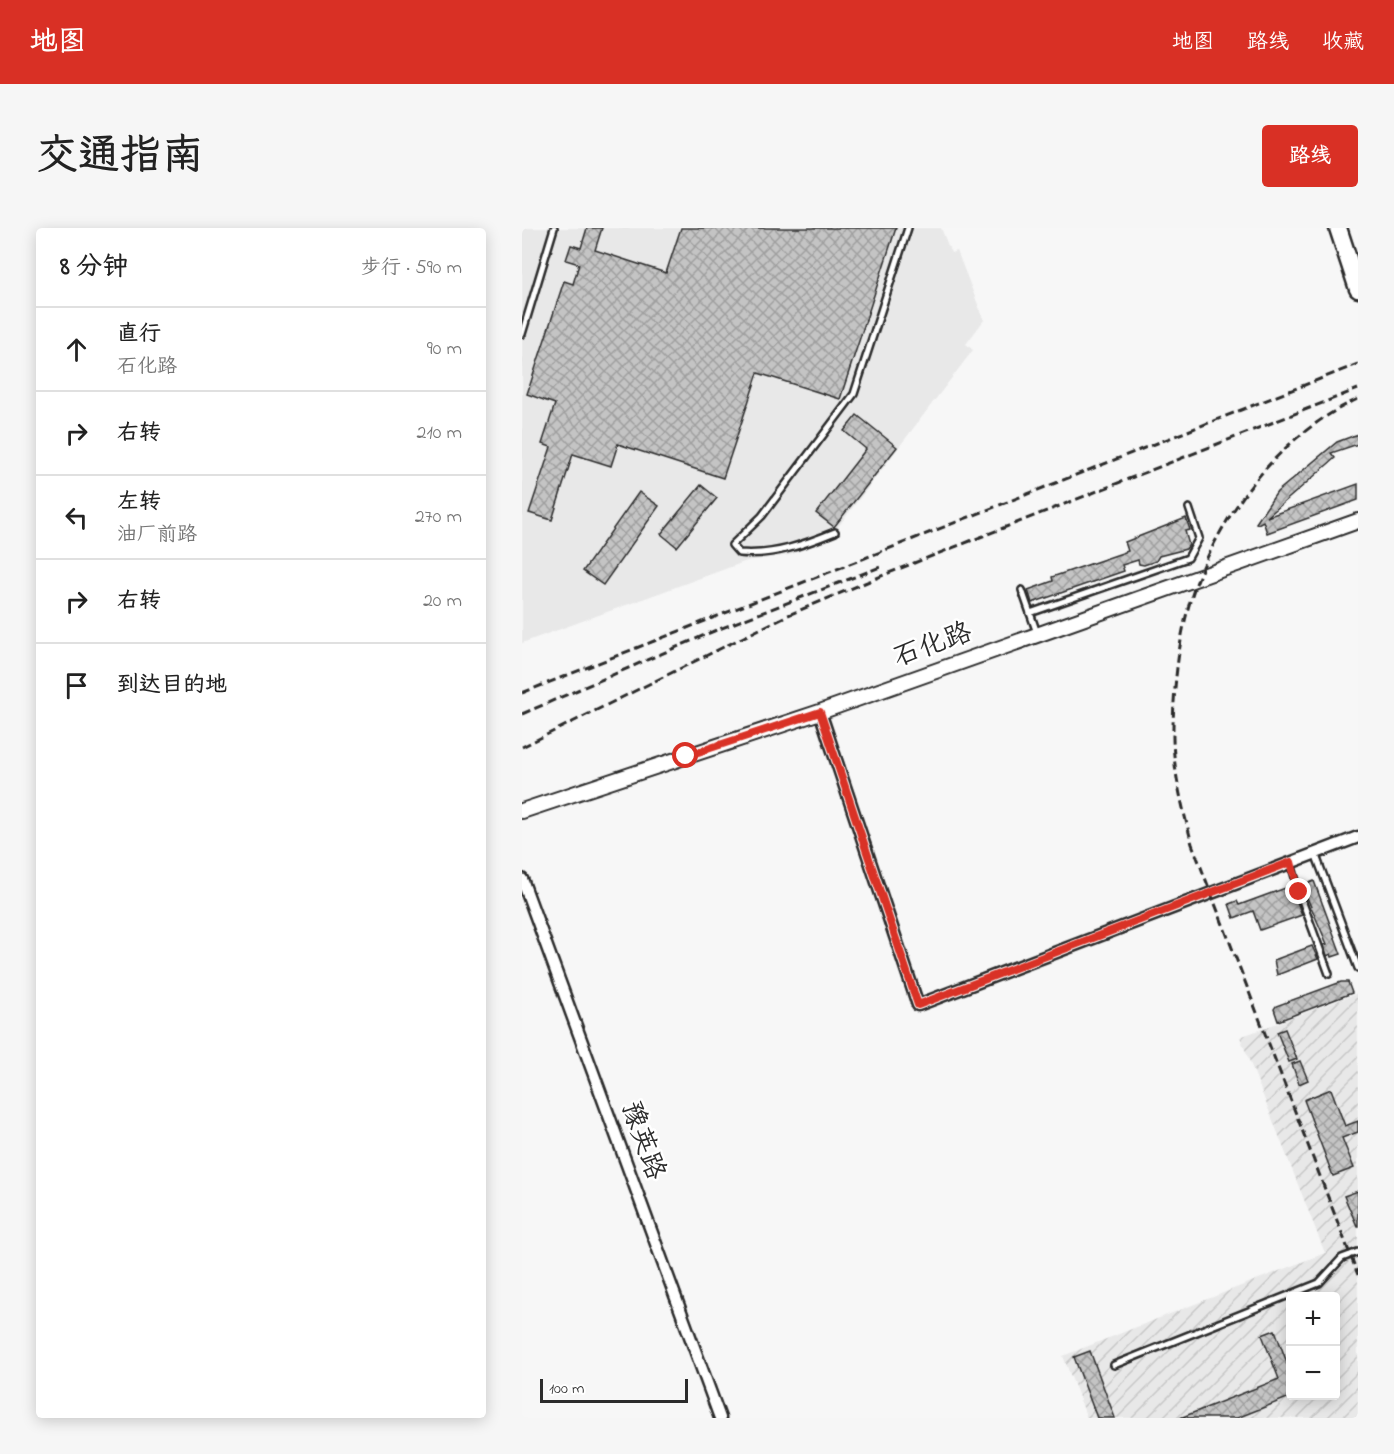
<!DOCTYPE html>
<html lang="zh">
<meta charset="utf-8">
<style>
body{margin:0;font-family:"Indie Flower","LXGW WenKai TC",sans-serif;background:#f6f6f6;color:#222}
.controls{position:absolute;right:18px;bottom:18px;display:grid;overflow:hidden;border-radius:6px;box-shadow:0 3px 15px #0003}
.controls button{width:54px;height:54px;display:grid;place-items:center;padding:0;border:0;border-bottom:2px solid #e0e0e0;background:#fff;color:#222;font:30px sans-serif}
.scale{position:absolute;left:18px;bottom:15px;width:148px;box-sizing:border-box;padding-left:6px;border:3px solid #2b2b2b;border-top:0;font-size:16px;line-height:21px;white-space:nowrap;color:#2b2b2b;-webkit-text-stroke:4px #fff;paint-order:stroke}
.stop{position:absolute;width:18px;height:18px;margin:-14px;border:4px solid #d93025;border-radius:50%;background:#fff}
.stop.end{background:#d93025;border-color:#fff;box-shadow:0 2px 6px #0008}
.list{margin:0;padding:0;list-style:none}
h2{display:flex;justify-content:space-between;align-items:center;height:78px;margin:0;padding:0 24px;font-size:26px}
h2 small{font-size:20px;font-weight:400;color:#767676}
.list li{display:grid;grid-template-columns:39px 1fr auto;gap:18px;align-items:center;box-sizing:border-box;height:84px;padding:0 24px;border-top:2px solid #e0e0e0}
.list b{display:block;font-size:22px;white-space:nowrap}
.list p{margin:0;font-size:20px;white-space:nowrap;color:#767676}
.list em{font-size:20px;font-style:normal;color:#767676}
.icon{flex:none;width:33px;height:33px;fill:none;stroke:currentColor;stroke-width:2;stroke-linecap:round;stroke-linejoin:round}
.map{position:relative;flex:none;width:836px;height:1190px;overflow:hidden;border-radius:6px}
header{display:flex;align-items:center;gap:36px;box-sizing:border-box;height:84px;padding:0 30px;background:#d93025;color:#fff}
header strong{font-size:28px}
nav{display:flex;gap:33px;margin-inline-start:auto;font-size:21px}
.intro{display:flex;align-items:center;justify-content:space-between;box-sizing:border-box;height:144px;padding:0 36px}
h1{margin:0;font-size:42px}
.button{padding:15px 27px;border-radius:6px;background:#d93025;color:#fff;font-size:21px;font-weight:700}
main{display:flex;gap:36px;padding:0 36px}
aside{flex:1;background:#fff;border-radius:6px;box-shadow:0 3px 15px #0003}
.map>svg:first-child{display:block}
</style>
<header>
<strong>地图</strong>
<nav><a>地图</a><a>路线</a><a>收藏</a></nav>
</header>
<div class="intro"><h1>交通指南</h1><a class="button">路线</a></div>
<main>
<aside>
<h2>8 分钟<small>步行 · 590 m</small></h2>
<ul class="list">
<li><svg class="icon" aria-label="ahead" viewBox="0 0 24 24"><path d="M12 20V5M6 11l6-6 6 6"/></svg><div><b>直行</b><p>石化路</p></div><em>90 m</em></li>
<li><svg class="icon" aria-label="right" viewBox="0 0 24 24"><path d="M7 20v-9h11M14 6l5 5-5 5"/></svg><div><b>右转</b></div><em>210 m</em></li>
<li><svg class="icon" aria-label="left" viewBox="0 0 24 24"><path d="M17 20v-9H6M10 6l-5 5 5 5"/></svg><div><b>左转</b><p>油厂前路</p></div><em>270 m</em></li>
<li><svg class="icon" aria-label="right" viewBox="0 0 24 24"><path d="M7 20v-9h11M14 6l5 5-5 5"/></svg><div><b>右转</b></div><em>20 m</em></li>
<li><svg class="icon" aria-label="arrive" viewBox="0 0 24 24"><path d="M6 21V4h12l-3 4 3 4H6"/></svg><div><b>到达目的地</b></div></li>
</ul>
</aside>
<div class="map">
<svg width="836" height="1190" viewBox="0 0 836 1190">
<defs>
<pattern id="industrial-furrows" width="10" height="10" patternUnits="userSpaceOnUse" patternTransform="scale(1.5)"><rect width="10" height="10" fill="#e8e8e8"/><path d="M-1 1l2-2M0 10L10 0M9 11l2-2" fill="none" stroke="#c7c7c7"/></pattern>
<pattern id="building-cross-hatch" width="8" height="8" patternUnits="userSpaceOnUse" patternTransform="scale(1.5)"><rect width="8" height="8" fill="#c4c4c4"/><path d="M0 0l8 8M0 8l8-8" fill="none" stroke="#9f9f9f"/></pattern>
</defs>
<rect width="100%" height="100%" fill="#f7f7f7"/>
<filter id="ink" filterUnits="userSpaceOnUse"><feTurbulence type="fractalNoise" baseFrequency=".0167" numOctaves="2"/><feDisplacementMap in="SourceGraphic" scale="12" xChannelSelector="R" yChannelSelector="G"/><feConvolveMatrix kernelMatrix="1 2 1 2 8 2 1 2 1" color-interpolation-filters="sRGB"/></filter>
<g filter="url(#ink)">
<path fill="#e8e8e8" d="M 0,0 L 419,0 L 429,25 L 435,23 L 462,92 L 444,116 L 451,122 L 316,299 L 319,306 L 268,327 L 225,333 L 0,415 Z"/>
<path fill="url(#industrial-furrows)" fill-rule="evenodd" d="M 836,765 L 836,1190 L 565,1190 L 541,1128 L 803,1025 L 718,809 ZM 768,1068 L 814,1068 L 814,1168 L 768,1168 Z"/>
<g fill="url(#building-cross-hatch)" stroke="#2b2b2b" stroke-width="1.5">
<path d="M 65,0 L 80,0 L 73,22 L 144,45 L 159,0 L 374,0 L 318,171 L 236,145 L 201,250 L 96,216 L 89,238 L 51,226 L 30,292 L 7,285 L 29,219 L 20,216 L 33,176 L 5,166 L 42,53 L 51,56 L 57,36 L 44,32 L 49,17 L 59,20 Z"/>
<path d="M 335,187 L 375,219 L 312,299 L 294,285 L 344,221 L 322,203 Z"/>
<path d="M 836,206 L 836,216 L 809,225 L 813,230 L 745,289 L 836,256 L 836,272 L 745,305 L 741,293 L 736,296 L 734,295 L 755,264 L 815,214 Z"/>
<path d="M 179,257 L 195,270 L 155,319 L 139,306 Z"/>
<path d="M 117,264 L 137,278 L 81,357 L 61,343 Z"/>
<path d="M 664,290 L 668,302 L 663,303 L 667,317 L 664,321 L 637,328 L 634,333 L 622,337 L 617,336 L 616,332 L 600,337 L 602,343 L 510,375 L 506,362 L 531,353 L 530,349 L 606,323 L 603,314 Z"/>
<path d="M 792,653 L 819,726 L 810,729 L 809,726 L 805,728 L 802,717 L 805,716 L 780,658 Z"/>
<path d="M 769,658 L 780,687 L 738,702 L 731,683 L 712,690 L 707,676 L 715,673 L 717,677 Z"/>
<path d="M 790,718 L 796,731 L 755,747 L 752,732 Z"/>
<path d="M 819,754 L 826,754 L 830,765 L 756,793 L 752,781 L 754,778 Z"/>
<path d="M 763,801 L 775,831 L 767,834 L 755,804 Z"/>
<path d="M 778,833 L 786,852 L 777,856 L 770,836 Z"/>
<path d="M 809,861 L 823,898 L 836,893 L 836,904 L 820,910 L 832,940 L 811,948 L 782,872 Z"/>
<path d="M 836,963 L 836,998 L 835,998 L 822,968 Z"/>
<path d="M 753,1102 L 768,1143 L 768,1169 L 715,1190 L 658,1190 L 757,1151 L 740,1107 Z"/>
<path d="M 568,1123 L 593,1190 L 575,1190 L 552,1129 Z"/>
</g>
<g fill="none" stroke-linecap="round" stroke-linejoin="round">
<defs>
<g id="service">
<path d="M 0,106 L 32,0"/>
<path d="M 313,304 C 281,317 251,328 217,325 L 210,317 L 240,288 L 332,166 L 386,0"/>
<path d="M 500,362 L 515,405"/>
<path d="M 508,385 L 666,330 L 677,310 L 667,280"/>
<path d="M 793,625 L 836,740"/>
<path d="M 769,635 L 777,664 L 807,746"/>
<path d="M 592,1137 L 797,1055 L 820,1030 L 836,1024"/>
</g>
<g id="minor">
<path d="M 298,484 L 396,777 L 836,609"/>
<path d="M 0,651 L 198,1190"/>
</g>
<path id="tertiary" d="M 0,583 L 298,484 L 836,293"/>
<path id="primary" d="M 816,0 L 836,61"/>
</defs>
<use href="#service" stroke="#2b2b2b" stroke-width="10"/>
<use href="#minor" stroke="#2b2b2b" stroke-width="15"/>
<use href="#tertiary" stroke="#2b2b2b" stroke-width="18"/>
<use href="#primary" stroke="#2b2b2b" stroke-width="21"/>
<use href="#service" stroke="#fff" stroke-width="5"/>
<use href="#minor" stroke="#fff" stroke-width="10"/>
<use href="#tertiary" stroke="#fff" stroke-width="14"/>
<use href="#primary" stroke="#fff" stroke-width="16"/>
<g stroke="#2b2b2b" stroke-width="3" stroke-dasharray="9 4.5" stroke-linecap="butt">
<path d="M 836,171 C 758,206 699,285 671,364 C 657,406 652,455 651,499 C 650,539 660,578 670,616 L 836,1047"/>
<path d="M 0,465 L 836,136"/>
<path d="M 0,486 L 192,403 L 361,338"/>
<path d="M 0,519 L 264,388 L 364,346 L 836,161"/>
</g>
</g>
</g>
<g fill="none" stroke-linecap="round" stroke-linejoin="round" filter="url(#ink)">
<path stroke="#d93025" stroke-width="8" d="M 164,528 L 298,484 L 396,777 L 769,634 L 777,664"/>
</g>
<g text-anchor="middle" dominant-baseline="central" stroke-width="5" stroke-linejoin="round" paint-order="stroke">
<g font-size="27" fill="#2b2b2b" stroke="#fff">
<text transform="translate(411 418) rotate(-20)">石化路</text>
<text transform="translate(120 913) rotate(70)">豫英路</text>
</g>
</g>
</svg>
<div class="controls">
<button>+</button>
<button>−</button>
</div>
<div class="scale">100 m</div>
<div class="stop" style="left:164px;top:528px"></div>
<div class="stop end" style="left:777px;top:664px"></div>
</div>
</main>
